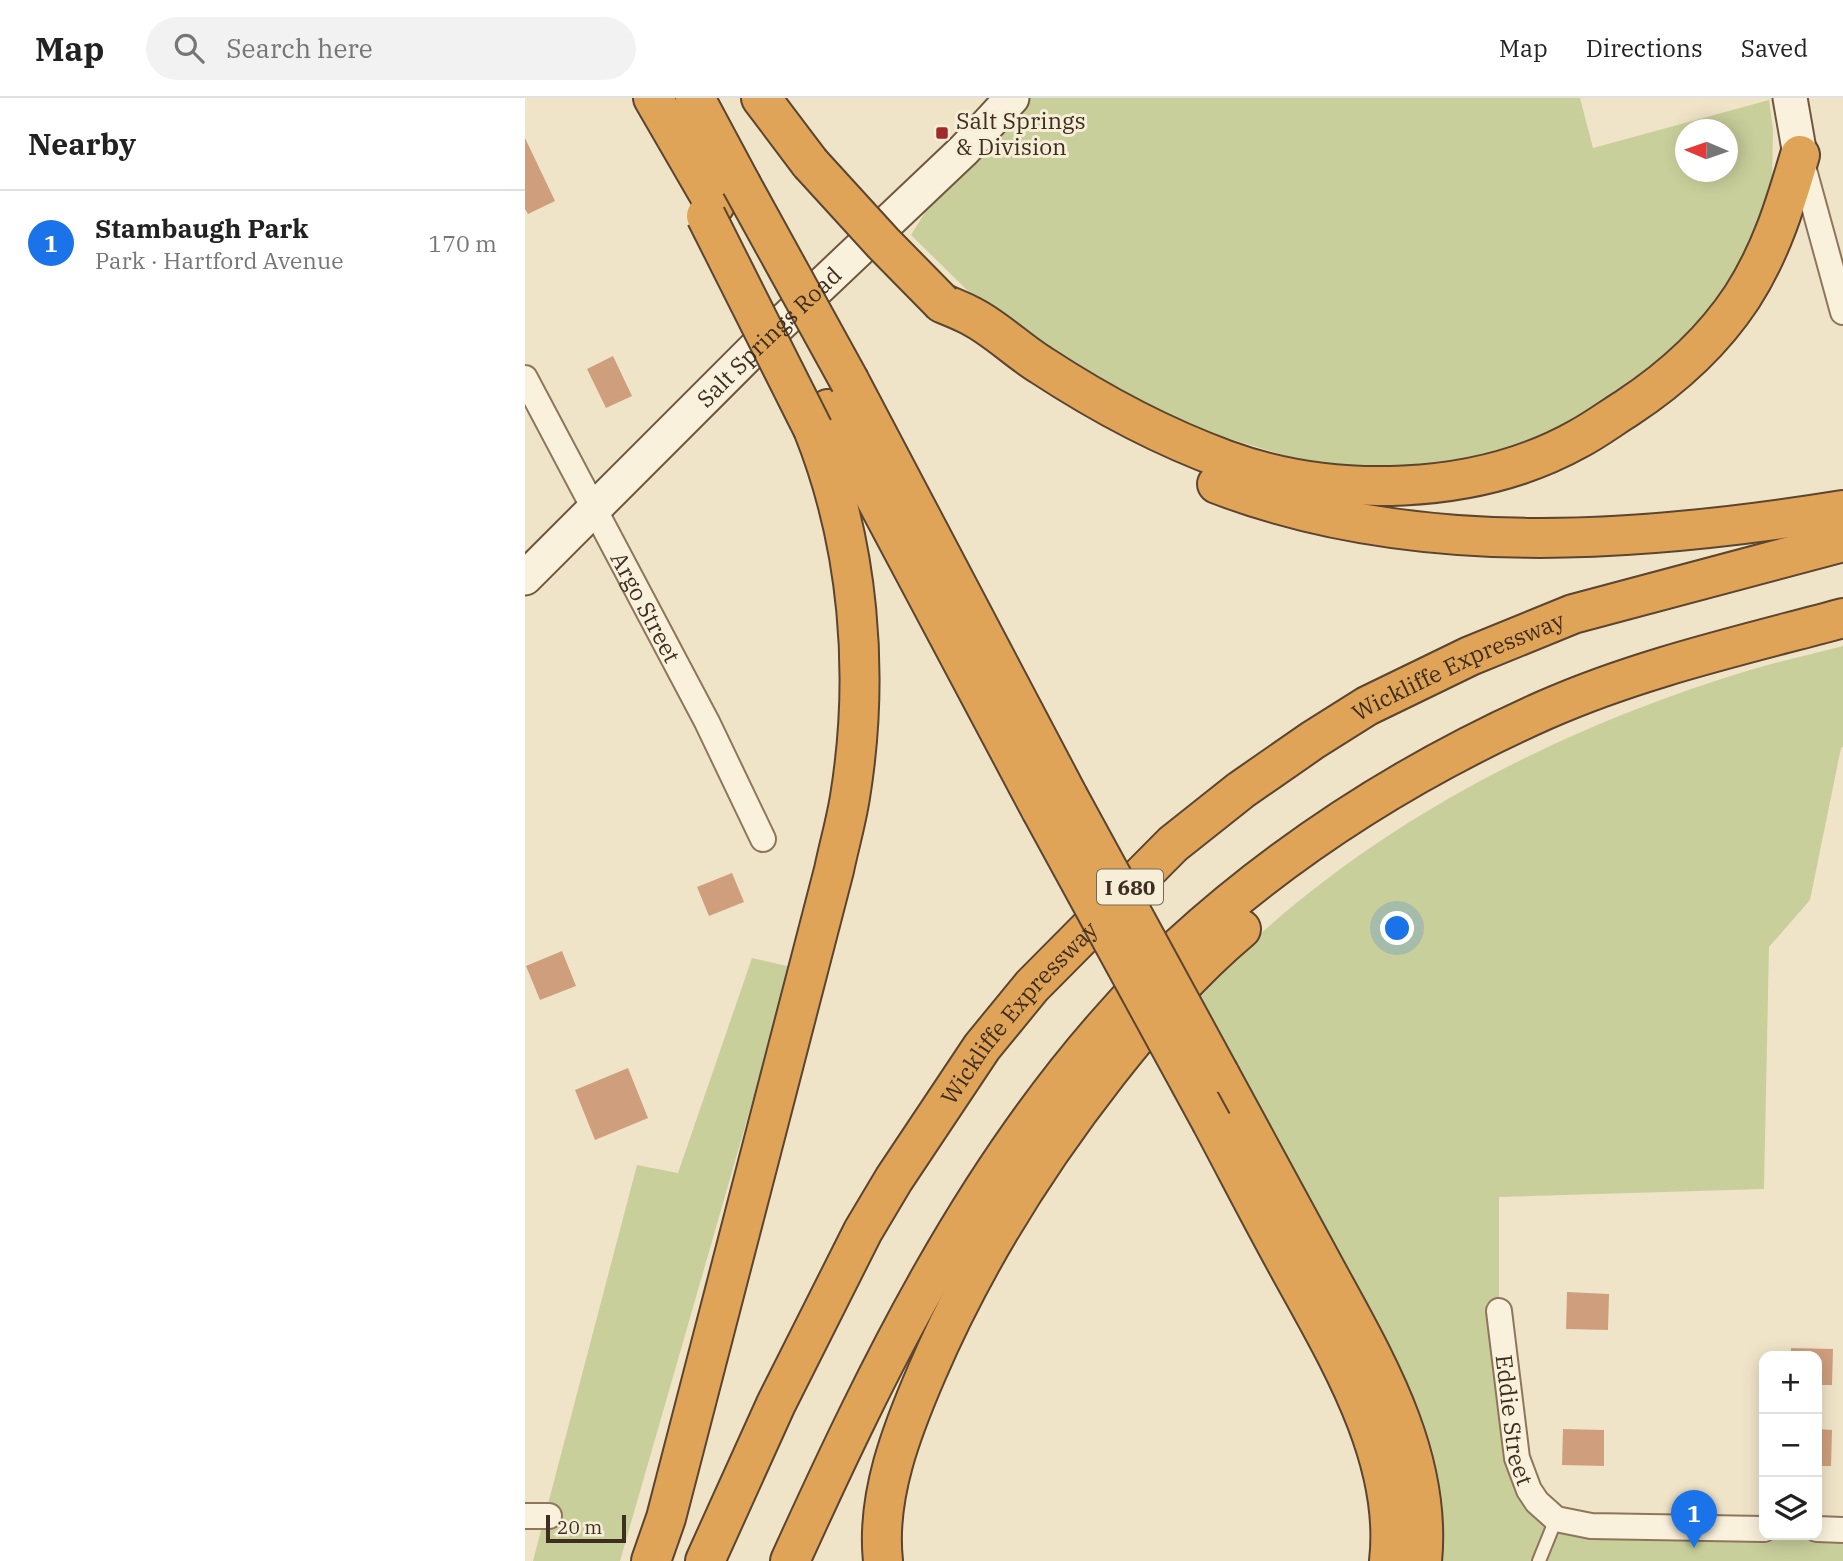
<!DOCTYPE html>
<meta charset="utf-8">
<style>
body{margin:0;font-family:"IBM Plex Serif",serif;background:#f2f2f2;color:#222}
.controls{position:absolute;right:21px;bottom:21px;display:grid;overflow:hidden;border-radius:14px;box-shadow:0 4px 18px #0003}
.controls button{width:63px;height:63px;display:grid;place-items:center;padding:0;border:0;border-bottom:2px solid #e0e0e0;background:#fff;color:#222;font:35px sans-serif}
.compass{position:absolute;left:1150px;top:21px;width:63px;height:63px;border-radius:50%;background:#fff;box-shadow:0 4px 18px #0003;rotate:272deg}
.scale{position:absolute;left:21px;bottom:18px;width:80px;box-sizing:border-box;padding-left:7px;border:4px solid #3d2e20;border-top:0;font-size:19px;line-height:24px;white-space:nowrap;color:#3d2e20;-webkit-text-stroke:5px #f7eed8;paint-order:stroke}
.you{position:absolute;left:873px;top:831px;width:24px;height:24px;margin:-18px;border:5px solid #fff;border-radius:50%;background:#1a73e8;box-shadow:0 0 0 10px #1a73e833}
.badge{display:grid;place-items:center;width:46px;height:46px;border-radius:50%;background:#1a73e8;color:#fff;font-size:23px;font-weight:700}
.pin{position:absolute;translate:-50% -58px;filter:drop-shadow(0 2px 4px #0008)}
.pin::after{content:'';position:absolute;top:37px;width:24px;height:21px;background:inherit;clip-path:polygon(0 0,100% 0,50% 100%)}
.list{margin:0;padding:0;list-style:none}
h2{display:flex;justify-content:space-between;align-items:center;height:91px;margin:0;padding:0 28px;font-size:30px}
h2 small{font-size:23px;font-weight:400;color:#767676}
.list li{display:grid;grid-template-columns:46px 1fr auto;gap:21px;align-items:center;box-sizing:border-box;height:105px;padding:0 28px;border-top:2px solid #e0e0e0}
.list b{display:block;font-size:26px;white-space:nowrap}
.list p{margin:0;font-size:23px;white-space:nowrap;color:#767676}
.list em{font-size:23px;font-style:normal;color:#767676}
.icon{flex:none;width:38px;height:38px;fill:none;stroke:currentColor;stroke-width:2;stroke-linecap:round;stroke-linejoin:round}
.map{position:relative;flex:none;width:1318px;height:1463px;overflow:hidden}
header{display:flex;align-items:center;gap:42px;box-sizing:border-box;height:98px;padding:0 35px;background:#fff;border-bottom:2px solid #e0e0e0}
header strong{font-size:33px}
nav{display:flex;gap:38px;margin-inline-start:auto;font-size:24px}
.search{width:490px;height:63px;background:#f2f2f2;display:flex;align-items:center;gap:18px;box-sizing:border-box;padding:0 24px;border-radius:38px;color:#767676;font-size:26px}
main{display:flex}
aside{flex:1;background:#fff}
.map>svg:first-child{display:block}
</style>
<header>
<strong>Map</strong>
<div class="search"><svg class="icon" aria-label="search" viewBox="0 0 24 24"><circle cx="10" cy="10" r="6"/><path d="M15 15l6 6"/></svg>Search here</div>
<nav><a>Map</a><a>Directions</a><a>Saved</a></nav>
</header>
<main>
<aside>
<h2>Nearby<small></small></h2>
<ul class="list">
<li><span class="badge">1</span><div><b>Stambaugh Park</b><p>Park · Hartford Avenue</p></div><em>170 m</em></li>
</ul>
</aside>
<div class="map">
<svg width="1318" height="1463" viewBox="0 0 1318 1463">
<rect width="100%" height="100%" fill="#f0e4c8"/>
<g fill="#c9cf9b" fill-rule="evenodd">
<path d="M 487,0 L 1055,0 L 1068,50 L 1244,2 L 1248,31 L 1247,89 L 1221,160 L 1178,224 L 1104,292 L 997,350 L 895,372 L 789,366 L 685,335 L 618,307 L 549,268 L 447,197 L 386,137 L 439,52 ZM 1160,32 L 1202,32 L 1202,74 L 1160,74 Z"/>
<path d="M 1318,548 L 1318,649 L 1316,650 L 1285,802 L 1244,849 L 1239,1091 L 974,1099 L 974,1213 L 992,1360 L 1031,1421 L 1239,1437 L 1292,1437 L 1318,1432 L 1318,1463 L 915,1463 L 673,897 C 820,739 1020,634 1225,572 C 1256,563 1287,556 1318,548 Z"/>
<path d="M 227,860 L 266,869 L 95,1463 L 8,1463 L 112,1067 L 153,1075 Z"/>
</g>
<g fill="#cf9f7d">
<path d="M 0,40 L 30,103 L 3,116 L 0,111 Z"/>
<path d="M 88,258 L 107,298 L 81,310 L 62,271 Z"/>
<path d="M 207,775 L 219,804 L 184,818 L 172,789 Z"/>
<path d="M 37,853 L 51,888 L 15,902 L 1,868 Z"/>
<path d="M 103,970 L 123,1020 L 70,1042 L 50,992 Z"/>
<path d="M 1042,1194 L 1084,1196 L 1083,1232 L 1041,1231 Z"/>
<path d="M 1266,1250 L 1308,1251 L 1307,1287 L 1292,1287 L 1292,1258 L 1266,1258 Z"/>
<path d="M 1038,1331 L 1079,1332 L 1079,1368 L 1037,1367 Z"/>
<path d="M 1292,1331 L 1307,1332 L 1306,1368 L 1292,1368 Z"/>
</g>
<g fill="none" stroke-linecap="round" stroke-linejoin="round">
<defs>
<path id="lane" d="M 1014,1463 L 1031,1421"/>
<g id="street">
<path d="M 1276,61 L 1318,214"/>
<path id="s1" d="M 0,280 L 182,624 L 238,741"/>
<path id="s2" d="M 974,1213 L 992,1360 L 1004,1392 L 1012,1404 L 1031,1421 L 1066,1428 L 1239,1431"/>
<path d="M 0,1418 L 24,1418"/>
<path d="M 1292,1431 L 1318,1432"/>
</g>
<g id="secondary">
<path d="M 1265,0 L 1275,57"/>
<path id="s3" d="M 0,480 L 229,251 L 439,52 L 487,0"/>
</g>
<g id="highway">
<path d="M 128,0 L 190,107"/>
<path d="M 170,0 L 216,86"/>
<path d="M 236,0 L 285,65"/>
<path d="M 417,205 C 426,209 437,213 446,218 C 470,230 493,253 516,267 C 574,305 635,338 701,362 C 808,401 951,398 1053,341 C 1070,332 1086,320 1102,310 C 1146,281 1188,243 1217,199 C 1246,154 1260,108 1275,57"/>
<path d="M 325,284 L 543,698"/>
<path d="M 303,311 L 516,712"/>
<path d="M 692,386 C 891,462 1112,445 1318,412"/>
<path d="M 694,975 C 728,1037 761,1099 795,1161 C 845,1254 908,1353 897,1463"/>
<path d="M 687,1025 C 712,1072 736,1119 762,1166 C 810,1254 876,1359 864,1463"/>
<path d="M 126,1463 L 141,1420 L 309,772 C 314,748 321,724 325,699 C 345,576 334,446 288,331"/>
<path id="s4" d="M 180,1463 L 251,1306 L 338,1133 L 369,1081 L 457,949 L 507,888 L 648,746 L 716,692 L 788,642 L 842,608 L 945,558 L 1048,516 L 1318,444"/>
<path d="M 265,1463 C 353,1269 448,1074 592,915 C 611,894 631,870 653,850 C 761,751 885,672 1020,612 C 1115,570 1218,547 1318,520"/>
<path d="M 358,1463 C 351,1398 377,1332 402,1274 C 448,1167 511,1066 583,974 C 624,922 665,874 716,831"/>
</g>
</defs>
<use href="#lane" stroke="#8d765c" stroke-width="16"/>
<use href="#street" stroke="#8d765c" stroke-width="28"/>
<use href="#secondary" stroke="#6f573f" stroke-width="37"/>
<use href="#highway" stroke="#5b4430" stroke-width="42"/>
<use href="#lane" stroke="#faf1dc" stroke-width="12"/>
<use href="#street" stroke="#faf1dc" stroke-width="24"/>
<use href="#secondary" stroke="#faf1dc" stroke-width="33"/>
<use href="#highway" stroke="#e0a458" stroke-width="38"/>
<defs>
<g id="highway-bridge">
<path d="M 285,65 L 358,145 L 417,205"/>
<path d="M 216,86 L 325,284"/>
<path d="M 181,118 L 288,331"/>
<path d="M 543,698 L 694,975"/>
<path d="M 516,712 L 687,1025"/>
</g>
</defs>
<use href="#highway-bridge" stroke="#5b4430" stroke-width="42" stroke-linecap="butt"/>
<use href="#highway-bridge" stroke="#e0a458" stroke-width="38"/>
</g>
<rect fill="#9e2a2b" stroke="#f7eed8" stroke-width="2.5" x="410" y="28" width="14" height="14" rx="3.5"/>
<g text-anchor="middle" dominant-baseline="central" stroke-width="6" stroke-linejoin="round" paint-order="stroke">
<rect fill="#f7eed8" stroke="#756857" stroke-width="2" x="572" y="771.5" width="66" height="35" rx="5"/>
<g font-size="21" font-weight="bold" fill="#3d2e20">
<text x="605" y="789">I 680</text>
</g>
<g font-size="23" fill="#3d2e20" stroke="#f7eed8" text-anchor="start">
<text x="431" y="22">Salt Springs<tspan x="431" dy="26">&amp; Division</tspan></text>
</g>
<g font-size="23" fill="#3d2e20" stroke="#f7eed8">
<text stroke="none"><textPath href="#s3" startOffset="343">Salt Springs Road</textPath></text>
<text stroke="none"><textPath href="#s1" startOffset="259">Argo Street</textPath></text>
<text stroke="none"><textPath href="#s4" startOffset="1202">Wickliffe Expressway</textPath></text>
<text stroke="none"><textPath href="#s4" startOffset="635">Wickliffe Expressway</textPath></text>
<text stroke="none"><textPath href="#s2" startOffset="110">Eddie Street</textPath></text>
</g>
</g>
</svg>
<div class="controls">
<button>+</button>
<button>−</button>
<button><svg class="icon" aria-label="layers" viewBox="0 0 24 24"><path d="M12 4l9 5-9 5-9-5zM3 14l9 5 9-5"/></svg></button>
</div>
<svg class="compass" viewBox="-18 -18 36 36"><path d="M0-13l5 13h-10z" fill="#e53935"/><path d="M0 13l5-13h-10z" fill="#767676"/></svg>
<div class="scale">20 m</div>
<div class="you"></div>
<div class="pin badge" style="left:1169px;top:1450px">1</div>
</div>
</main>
